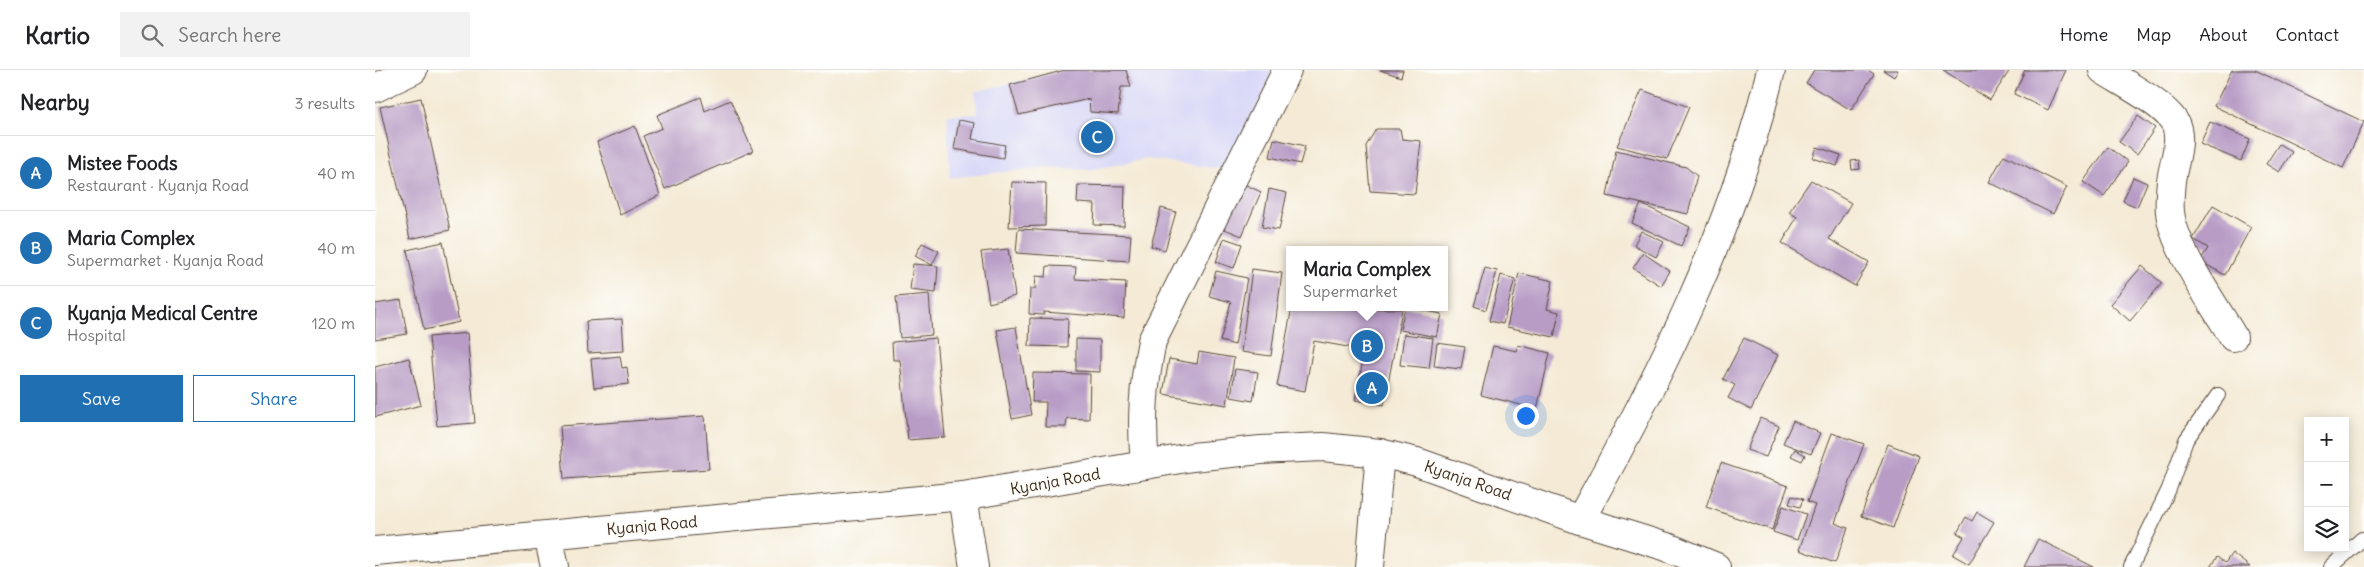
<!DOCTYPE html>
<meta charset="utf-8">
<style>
body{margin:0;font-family:Delius,sans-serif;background:#f2f2f2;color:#202124}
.controls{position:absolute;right:15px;bottom:15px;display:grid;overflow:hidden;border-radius:0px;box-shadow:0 2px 12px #0003}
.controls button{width:45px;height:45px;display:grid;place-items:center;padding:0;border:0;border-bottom:1px solid #e0e0e0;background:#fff;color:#202124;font:25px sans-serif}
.you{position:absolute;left:1150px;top:345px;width:18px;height:18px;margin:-12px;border:4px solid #fff;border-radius:50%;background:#1a73e8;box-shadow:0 0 0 8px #1a73e833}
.badge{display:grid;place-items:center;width:32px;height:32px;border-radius:50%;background:#1f6fb2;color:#fff;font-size:16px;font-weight:700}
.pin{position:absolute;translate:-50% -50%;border:2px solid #fff;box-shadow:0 1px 5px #0006}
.popup{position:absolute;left:911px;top:176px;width:162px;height:65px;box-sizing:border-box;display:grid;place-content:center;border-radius:0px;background:#fff;filter:drop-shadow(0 1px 4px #0005);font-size:16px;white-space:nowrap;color:#757577}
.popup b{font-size:19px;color:#202124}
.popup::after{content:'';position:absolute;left:50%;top:100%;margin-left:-10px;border:10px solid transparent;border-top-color:#fff}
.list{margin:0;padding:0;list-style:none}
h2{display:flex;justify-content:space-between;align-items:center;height:65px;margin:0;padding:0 20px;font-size:21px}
h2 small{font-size:16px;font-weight:400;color:#757577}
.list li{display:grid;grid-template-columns:32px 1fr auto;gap:15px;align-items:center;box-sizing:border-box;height:75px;padding:0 20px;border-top:1px solid #e0e0e0}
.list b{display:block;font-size:19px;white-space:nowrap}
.list p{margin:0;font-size:16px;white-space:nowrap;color:#757577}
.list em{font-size:16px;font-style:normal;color:#757577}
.actions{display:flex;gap:10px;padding:15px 20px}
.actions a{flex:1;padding:11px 0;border:1px solid #1f6fb2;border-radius:0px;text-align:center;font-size:18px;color:#1f6fb2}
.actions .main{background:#1f6fb2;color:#fff}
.icon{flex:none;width:28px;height:28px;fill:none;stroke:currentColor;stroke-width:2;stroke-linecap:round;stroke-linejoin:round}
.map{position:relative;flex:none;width:1989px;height:497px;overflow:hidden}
header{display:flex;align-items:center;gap:30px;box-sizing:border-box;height:70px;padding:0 25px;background:#fff;border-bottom:1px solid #e0e0e0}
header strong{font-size:24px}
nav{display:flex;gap:28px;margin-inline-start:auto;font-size:18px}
.search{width:350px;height:45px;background:#f2f2f2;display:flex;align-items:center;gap:12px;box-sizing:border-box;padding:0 18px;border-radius:0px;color:#757577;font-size:19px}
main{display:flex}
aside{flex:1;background:#fff}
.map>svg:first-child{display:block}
</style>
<header>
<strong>Kartio</strong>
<div class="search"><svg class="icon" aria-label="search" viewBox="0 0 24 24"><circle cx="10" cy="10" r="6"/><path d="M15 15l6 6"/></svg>Search here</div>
<nav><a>Home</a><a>Map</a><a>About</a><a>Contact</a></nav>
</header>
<main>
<aside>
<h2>Nearby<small>3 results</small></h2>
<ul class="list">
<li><span class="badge">A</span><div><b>Mistee Foods</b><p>Restaurant · Kyanja Road</p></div><em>40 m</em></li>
<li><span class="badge">B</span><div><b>Maria Complex</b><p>Supermarket · Kyanja Road</p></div><em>40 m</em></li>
<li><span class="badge">C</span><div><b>Kyanja Medical Centre</b><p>Hospital</p></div><em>120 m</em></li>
</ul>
<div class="actions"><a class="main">Save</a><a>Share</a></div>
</aside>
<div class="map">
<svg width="1989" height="497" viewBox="0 0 1989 497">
<rect width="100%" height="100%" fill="#fdfcf7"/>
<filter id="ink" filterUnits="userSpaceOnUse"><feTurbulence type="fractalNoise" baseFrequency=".02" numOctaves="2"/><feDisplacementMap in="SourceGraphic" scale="10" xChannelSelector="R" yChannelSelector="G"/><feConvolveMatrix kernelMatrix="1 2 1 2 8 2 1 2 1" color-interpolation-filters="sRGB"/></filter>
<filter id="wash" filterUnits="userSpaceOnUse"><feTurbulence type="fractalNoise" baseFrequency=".0096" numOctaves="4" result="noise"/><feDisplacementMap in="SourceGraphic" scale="20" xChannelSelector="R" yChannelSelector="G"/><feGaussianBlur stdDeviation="1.12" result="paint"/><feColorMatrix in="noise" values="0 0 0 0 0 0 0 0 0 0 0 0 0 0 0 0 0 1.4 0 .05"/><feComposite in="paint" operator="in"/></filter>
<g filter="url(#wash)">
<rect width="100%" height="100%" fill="#f4ead5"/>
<path fill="#d7d7f8" d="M 690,0 L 906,0 L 854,100 L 772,89 L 713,100 L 675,97 L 575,108 L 572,45 L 603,44 L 600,22 Z"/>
<g id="blocks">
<g fill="#b89cc6">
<path d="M 690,0 L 751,0 L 756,17 L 746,17 L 743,44 L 715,42 L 714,29 L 644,45 L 635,15 Z"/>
<path d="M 1005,0 L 1028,0 L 1026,7 Z"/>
<path d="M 1439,0 L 1493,0 L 1499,4 L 1476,40 L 1431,13 Z"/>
<path d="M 1508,0 L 1523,0 L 1519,7 Z"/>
<path d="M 1568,0 L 1635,0 L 1615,30 Z"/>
<path d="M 1650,0 L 1691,0 L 1673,40 L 1639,24 Z"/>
<path d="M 1857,0 L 1880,0 L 1989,52 L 1968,98 L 1839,36 Z"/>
<path d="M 1267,20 L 1314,37 L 1292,89 L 1242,76 Z"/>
<path d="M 326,27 L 330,41 L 355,30 L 378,81 L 290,119 L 268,66 L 287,58 L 282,45 Z"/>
<path d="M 46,28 L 75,160 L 35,169 L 5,37 Z"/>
<path d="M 1763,46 L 1780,58 L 1762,84 L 1744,72 Z"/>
<path d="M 584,50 L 600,53 L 597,69 L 630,75 L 628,88 L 579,79 Z"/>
<path d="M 1835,52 L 1875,69 L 1866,91 L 1825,74 Z"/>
<path d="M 260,56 L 285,125 L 245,145 L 222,72 Z"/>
<path d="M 1001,59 L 1025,59 L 1027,69 L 1046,71 L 1040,124 L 995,121 L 991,76 Z"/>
<path d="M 899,69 L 930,76 L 925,94 L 895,87 Z"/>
<path d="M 1904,74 L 1917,82 L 1904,102 L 1891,94 Z"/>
<path d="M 1442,77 L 1466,85 L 1462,96 L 1438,88 Z"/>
<path d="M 1733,77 L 1753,92 L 1729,126 L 1708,112 Z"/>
<path d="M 1241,80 L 1311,97 L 1322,106 L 1313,144 L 1232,126 Z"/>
<path d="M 1629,85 L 1692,117 L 1678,144 L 1614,112 Z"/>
<path d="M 1484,90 L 1485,99 L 1477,100 L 1476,91 Z"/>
<path d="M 1758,107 L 1772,113 L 1762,137 L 1748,131 Z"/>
<path d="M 1436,110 L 1476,133 L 1454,169 L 1494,192 L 1480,216 L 1407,173 L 1422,147 L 1414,142 Z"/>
<path d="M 637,112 L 671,113 L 670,156 L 634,157 Z"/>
<path d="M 867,113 L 886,122 L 867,166 L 847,158 Z"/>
<path d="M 703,115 L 750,116 L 749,156 L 719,155 L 720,134 L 702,133 Z"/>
<path d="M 894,119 L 912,123 L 904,160 L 887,157 Z"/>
<path d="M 1266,134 L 1315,157 L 1306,176 L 1257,153 Z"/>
<path d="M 1838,135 L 1876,157 L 1850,205 L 1825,191 L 1833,178 L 1818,169 Z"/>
<path d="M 786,138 L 801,142 L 790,180 L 776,176 Z"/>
<path d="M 643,159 L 756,165 L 754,191 L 641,183 Z"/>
<path d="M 1266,161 L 1289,172 L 1281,187 L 1259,175 Z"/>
<path d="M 849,168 L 867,174 L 859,198 L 841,192 Z"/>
<path d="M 68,172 L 84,252 L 49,260 L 32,180 Z"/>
<path d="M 547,173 L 564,181 L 557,195 L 540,186 Z"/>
<path d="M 633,179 L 640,226 L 614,233 L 606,182 Z"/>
<path d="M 1268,183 L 1295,201 L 1286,216 L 1258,198 Z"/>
<path d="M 538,194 L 563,196 L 561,223 L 535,220 Z"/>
<path d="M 672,196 L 701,197 L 700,209 L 751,212 L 749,248 L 669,242 L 669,245 L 654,244 L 655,219 L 660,219 L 661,206 L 671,207 Z"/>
<path d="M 1767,196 L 1787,213 L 1755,251 L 1735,234 Z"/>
<path d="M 1110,198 L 1122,201 L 1111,240 L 1099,236 Z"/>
<path d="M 877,199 L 907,203 L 896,286 L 866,282 Z"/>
<path d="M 841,201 L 872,208 L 860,275 L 845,271 L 856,232 L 834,226 Z"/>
<path d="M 1144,203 L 1178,211 L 1172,239 L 1184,242 L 1179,267 L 1132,257 Z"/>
<path d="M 1126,205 L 1140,209 L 1128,254 L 1114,251 Z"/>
<path d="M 554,224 L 557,265 L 525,268 L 521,227 Z"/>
<path d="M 26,230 L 32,264 L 0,269 L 0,234 Z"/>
<path d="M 917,237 L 1027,239 L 1009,335 L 980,330 L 990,280 L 939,271 L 930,321 L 902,316 Z"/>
<path d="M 1030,237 L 1067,244 L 1062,267 L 1025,260 Z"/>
<path d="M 655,248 L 693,249 L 692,277 L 654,276 Z"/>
<path d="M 247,249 L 249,281 L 213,283 L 211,251 Z"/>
<path d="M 641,257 L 656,345 L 637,349 L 622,260 Z"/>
<path d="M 92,263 L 100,353 L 62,356 L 54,267 Z"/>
<path d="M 1029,264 L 1058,268 L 1054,298 L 1025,295 Z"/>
<path d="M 561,268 L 570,367 L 533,370 L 525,290 L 518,290 L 517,272 Z"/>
<path d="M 1369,268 L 1403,285 L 1376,340 L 1353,328 L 1360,315 L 1348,309 Z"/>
<path d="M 701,269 L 725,270 L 725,302 L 701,301 Z"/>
<path d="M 1062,273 L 1090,277 L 1086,299 L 1059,296 Z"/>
<path d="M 1143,275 L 1175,283 L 1162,339 L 1106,325 L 1118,276 L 1142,281 Z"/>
<path d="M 824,282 L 859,288 L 852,335 L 788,324 L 794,289 L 822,294 Z"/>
<path d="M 245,286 L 247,298 L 252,297 L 254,314 L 219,318 L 216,289 Z"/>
<path d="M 34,288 L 46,335 L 0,347 L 0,297 Z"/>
<path d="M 860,299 L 883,302 L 878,331 L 856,327 Z"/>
<path d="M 658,303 L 715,304 L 714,349 L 692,348 L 691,357 L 670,357 L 671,332 L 657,332 Z"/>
<path d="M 330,346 L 334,399 L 189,409 L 185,356 Z"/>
<path d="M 1385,348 L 1404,356 L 1391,387 L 1372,380 Z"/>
<path d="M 1418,351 L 1445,363 L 1436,384 L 1408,373 Z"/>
<path d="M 1457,363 L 1489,374 L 1460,453 L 1473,458 L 1460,493 L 1424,480 L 1440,435 L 1432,432 Z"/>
<path d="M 1513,374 L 1544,386 L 1518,458 L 1486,446 Z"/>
<path d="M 1420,379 L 1430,385 L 1427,391 L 1416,386 Z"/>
<path d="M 1346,393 L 1413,416 L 1397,460 L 1331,437 Z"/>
<path d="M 1417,426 L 1428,429 L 1425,437 L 1414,434 Z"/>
<path d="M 1408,436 L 1431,444 L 1422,470 L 1398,462 Z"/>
<path d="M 1602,442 L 1619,452 L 1594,494 L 1578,485 L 1589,467 L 1582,463 L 1591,447 L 1597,451 Z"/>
<path d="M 1663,469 L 1719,497 L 1649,497 Z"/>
<path d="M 1857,483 L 1875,497 L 1835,497 L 1842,487 L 1850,493 Z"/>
</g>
</g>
</g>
<g filter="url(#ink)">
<use href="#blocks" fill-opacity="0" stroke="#574739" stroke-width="1"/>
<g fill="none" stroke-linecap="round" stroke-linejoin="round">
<defs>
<g id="lane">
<path d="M 1756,497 L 1794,419 L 1811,370 L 1843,325"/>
<path d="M 1956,497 L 1987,469"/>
</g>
<g id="street">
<path d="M 1728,0 C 1748,13 1786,32 1799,51 C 1809,68 1798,94 1796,111 C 1795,121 1794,132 1795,142 C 1799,179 1839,234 1858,267"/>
<path d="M 0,18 L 38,0"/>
<path d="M 770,395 C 766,351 768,315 777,271 L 912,0"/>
<path d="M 588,426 L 599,497"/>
<path d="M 1205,450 C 1285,307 1358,159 1396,0"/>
<path d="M 173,465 L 180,497"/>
<path d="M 0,481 L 588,426 L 817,387 L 886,380 L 948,377 L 1005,383 L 1042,392 L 1205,450 L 1292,477 L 1341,497"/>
<path d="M 995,497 L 1005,383"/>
</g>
</defs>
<use href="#lane" stroke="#574739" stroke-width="16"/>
<use href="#street" stroke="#574739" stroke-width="30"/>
<use href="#lane" stroke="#fff" stroke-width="14"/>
<use href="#street" stroke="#fff" stroke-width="28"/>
</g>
</g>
<g text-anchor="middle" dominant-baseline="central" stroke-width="4" stroke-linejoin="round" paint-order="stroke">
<g font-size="16" fill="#3b2a1e" stroke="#fdfcf7">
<text transform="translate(1093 410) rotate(19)">Kyanja Road</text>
<text transform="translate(680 411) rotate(-10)">Kyanja Road</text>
<text transform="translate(277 455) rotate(-5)">Kyanja Road</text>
</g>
</g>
</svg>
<div class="controls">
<button>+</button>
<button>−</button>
<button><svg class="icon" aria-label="layers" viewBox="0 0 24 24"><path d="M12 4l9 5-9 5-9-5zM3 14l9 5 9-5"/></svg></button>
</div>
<div class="you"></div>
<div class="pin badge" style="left:997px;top:318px">A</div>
<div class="pin badge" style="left:992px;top:276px">B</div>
<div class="popup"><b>Maria Complex</b>Supermarket</div>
<div class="pin badge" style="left:722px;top:67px">C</div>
</div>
</main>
